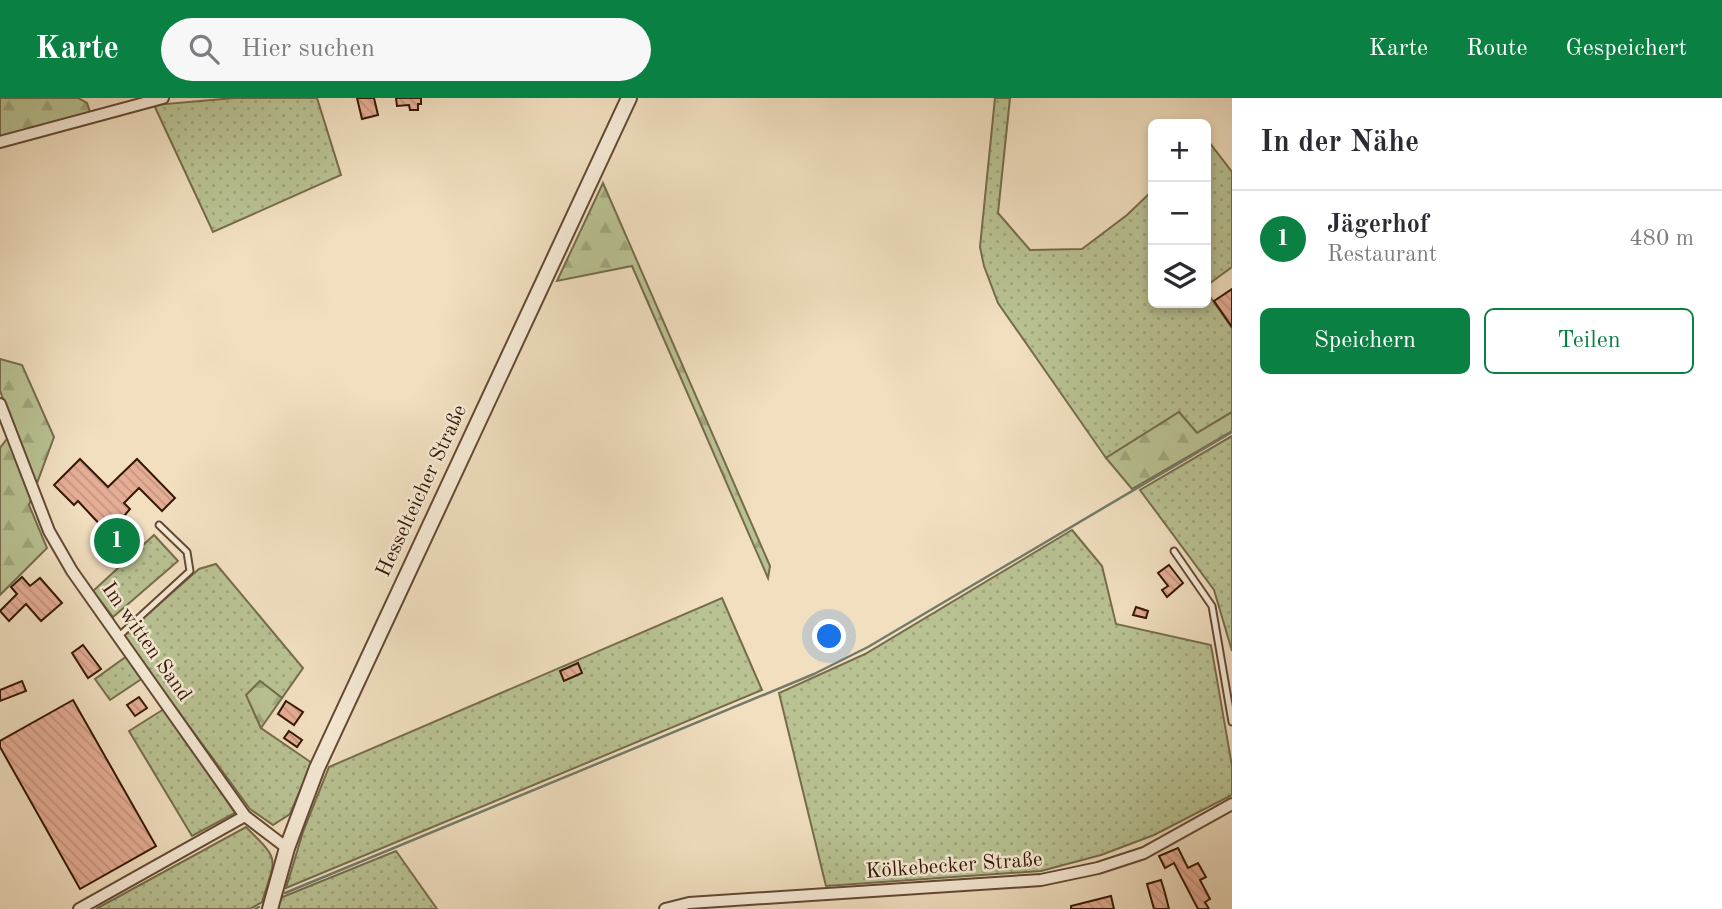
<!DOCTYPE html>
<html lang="de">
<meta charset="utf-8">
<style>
body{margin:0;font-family:"Old Standard TT",serif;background:#f7f7f7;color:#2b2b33}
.controls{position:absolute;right:21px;top:21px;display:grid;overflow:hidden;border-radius:10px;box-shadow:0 4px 10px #0003}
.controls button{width:63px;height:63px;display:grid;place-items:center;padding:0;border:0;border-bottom:2px solid #e1e1e2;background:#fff;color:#2b2b33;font:35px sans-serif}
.you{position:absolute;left:830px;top:539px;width:24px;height:24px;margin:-18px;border:5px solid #fff;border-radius:50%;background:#1a73e8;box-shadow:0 0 0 10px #1a73e833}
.badge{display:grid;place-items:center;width:46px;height:46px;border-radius:50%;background:#0b8043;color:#fff;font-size:23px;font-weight:700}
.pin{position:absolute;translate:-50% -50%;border:4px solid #fff;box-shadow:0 2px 7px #0006}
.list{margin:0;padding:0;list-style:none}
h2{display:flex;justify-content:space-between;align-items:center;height:91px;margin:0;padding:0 28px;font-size:30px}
h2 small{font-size:23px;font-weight:400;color:#7c7c81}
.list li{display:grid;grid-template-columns:46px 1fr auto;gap:21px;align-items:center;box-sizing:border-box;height:98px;padding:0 28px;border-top:2px solid #e1e1e2}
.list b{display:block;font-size:26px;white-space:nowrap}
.list p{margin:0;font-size:23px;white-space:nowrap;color:#7c7c81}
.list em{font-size:23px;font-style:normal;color:#7c7c81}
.actions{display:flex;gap:14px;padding:21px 28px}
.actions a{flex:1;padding:16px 0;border:2px solid #0b8043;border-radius:10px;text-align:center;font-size:24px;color:#0b8043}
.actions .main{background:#0b8043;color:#fff}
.icon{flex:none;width:38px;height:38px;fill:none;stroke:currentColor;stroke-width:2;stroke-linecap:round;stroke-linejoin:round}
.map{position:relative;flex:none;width:1232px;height:811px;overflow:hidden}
header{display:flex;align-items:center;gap:42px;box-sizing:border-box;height:98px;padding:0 35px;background:#0b8043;color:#fff}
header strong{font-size:33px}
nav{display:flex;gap:38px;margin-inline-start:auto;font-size:24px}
.search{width:490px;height:63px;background:#f7f7f7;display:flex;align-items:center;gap:18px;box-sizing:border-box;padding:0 24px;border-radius:38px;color:#7c7c81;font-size:26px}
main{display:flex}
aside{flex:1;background:#fff}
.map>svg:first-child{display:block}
</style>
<header>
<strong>Karte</strong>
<div class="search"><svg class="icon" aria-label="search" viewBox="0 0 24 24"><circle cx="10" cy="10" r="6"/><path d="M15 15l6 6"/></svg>Hier suchen</div>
<nav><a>Karte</a><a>Route</a><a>Gespeichert</a></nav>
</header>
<main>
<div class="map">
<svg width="1232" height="811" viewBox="0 0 1232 811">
<defs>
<pattern id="grass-dots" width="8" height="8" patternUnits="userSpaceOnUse" patternTransform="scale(1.75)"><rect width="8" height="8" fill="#b9c293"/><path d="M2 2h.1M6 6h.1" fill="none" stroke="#a0a67d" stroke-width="1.8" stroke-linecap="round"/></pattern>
<pattern id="forest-firs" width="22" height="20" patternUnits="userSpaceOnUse" patternTransform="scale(1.75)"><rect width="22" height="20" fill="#b9c293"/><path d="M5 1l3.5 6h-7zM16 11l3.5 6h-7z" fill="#a0a67d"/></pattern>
<pattern id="building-back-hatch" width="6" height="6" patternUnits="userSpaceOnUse" patternTransform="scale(1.75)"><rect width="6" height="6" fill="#e5ad95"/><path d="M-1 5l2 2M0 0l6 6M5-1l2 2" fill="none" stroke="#c5947f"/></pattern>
</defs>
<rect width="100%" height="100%" fill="#f1dfc0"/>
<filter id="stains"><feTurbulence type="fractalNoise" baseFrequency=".00286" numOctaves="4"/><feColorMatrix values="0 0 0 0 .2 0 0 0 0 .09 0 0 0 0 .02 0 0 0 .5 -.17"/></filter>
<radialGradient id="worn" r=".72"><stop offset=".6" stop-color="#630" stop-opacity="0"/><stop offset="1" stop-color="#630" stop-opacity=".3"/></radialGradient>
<g fill="url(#grass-dots)" stroke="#766c4c" stroke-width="2">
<path d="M 234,0 L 317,0 L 341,77 L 213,134 L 154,7 Z"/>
<path d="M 995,0 L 1010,0 L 998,115 L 1030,152 L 1082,151 L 1127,117 L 1153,92 L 1153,205 L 1206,205 L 1206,193 L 1232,230 L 1232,314 L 1197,335 L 1179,314 L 1106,360 L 998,205 L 984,168 L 980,149 Z"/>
<path d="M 1206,40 L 1232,74 L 1232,169 L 1206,188 Z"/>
<path d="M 1232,338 L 1232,553 L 1214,492 L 1140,392 Z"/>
<path d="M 1072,432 L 1102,468 L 1116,526 L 1211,547 L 1232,668 L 1232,697 L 1154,737 L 1101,757 L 1041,773 L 826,788 L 779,595 L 865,556 Z"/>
<path d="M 154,437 L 178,463 L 113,519 L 93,493 Z"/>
<path d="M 216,466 L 303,570 L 282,600 L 260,583 L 247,597 L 261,630 L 312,665 L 290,716 L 273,727 L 250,711 L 123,538 L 199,471 Z"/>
<path d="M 722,500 L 762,592 L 286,790 L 303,734 L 329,669 Z"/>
<path d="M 127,558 L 143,580 L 110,602 L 95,581 Z"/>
<path d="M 164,611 L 235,715 L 192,738 L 129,633 Z"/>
<path d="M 246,729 C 281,764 276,758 262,804 L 250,811 L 96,811 Z"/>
<path d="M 396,753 L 437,811 L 277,811 L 280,800 Z"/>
</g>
<g fill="url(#forest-firs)" stroke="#766c4c" stroke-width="2">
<path d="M 0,0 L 78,0 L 87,5 L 90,14 L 0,39 Z"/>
<path d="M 603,85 L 770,468 L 768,480 L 632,168 L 557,183 Z"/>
<path d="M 0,261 L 22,267 L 54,339 L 29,407 L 47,450 L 0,497 L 0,350 L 13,333 L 0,292 Z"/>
<path d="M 1179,314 L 1197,335 L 1232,314 L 1232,333 L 1132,391 L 1106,360 Z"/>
<path d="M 260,583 L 282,600 L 261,630 L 246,597 Z"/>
</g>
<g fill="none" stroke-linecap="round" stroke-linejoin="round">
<g stroke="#727b69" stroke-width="2.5">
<path d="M 285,795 L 814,576 L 868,549 L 1232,334"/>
<path d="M 255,811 L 259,809"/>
</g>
</g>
<g fill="url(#building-back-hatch)" stroke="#341704" stroke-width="2">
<path d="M 357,0 L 374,0 L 378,17 L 362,21 Z"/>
<path d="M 396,0 L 421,0 L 421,6 L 418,6 L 418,12 L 410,12 L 409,7 L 397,8 Z"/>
<path d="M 1232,191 L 1232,229 L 1214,203 Z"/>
<path d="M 80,361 L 108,389 L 137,361 L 175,400 L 162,413 L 139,390 L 124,405 L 130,411 L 124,418 L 138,434 L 111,457 L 96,438 L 104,431 L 78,403 L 74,407 L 54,387 Z"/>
<path d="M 1169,467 L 1183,485 L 1167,499 L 1162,492 L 1168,488 L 1158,475 Z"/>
<path d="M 22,479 L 30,488 L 40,480 L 62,505 L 41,523 L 26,506 L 9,523 L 0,513 L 17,496 L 11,489 Z"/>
<path d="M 1136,509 L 1148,513 L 1146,520 L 1133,517 Z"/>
<path d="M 83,547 L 101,571 L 88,580 L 72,555 Z"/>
<path d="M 578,565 L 582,575 L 564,583 L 560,573 Z"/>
<path d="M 22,583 L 26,593 L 0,603 L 0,592 Z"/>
<path d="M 139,599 L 147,610 L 135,618 L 127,607 Z"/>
<path d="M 73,602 L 156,748 L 80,791 L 0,649 L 0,643 Z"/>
<path d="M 286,603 L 303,614 L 294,627 L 278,616 Z"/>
<path d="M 289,633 L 302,642 L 297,649 L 284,640 Z"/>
<path d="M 1178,750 L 1188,770 L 1198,765 L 1206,779 L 1200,782 L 1210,801 L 1205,804 L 1209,811 L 1198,811 L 1174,765 L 1165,770 L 1159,758 Z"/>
<path d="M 1161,782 L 1165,795 L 1169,811 L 1154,811 L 1147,786 Z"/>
<path d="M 1111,798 L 1114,811 L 1071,811 L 1071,808 Z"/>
</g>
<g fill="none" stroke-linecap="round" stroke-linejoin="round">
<defs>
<g id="service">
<path d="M 1174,453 L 1212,508 L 1232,624"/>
<path d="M 119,538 L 190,473 L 187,454 L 159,427"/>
</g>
<g id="minor">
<path d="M 0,44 L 163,0"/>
<path d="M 0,306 L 49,433 L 72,473 L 245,718 L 287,750"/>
<path d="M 79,811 L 245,718"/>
<path d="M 665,811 L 689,805 L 1041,782 L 1098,770 L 1144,755 L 1232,706"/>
</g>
<path id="tertiary" d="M 270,811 L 287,750 L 317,670 L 629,0"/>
</defs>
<use href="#service" stroke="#634933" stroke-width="9"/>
<use href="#minor" stroke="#634933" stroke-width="14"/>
<use href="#tertiary" stroke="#634933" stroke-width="18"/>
<use href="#service" stroke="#f6ead6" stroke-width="5"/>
<use href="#minor" stroke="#f6ead6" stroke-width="10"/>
<use href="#tertiary" stroke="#f6ead6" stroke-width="14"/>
</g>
<g text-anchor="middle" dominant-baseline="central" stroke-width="5" stroke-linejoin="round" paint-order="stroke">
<g font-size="21" fill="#341704" stroke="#f6ead6">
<text transform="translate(422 393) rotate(-65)">Hesselteicher Straße</text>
<text transform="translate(146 544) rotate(55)">Im witten Sand</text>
<text transform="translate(954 768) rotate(-4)">Kölkebecker Straße</text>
</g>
</g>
<rect width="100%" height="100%" filter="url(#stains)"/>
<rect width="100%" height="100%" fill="url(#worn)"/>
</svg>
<div class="controls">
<button>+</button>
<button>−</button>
<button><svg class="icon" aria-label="layers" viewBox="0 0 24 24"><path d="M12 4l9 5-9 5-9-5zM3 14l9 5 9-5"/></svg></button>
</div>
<div class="you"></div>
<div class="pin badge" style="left:117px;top:443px">1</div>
</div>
<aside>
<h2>In der Nähe<small></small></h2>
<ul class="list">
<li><span class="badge">1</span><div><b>Jägerhof</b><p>Restaurant</p></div><em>480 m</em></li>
</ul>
<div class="actions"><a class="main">Speichern</a><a>Teilen</a></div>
</aside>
</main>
